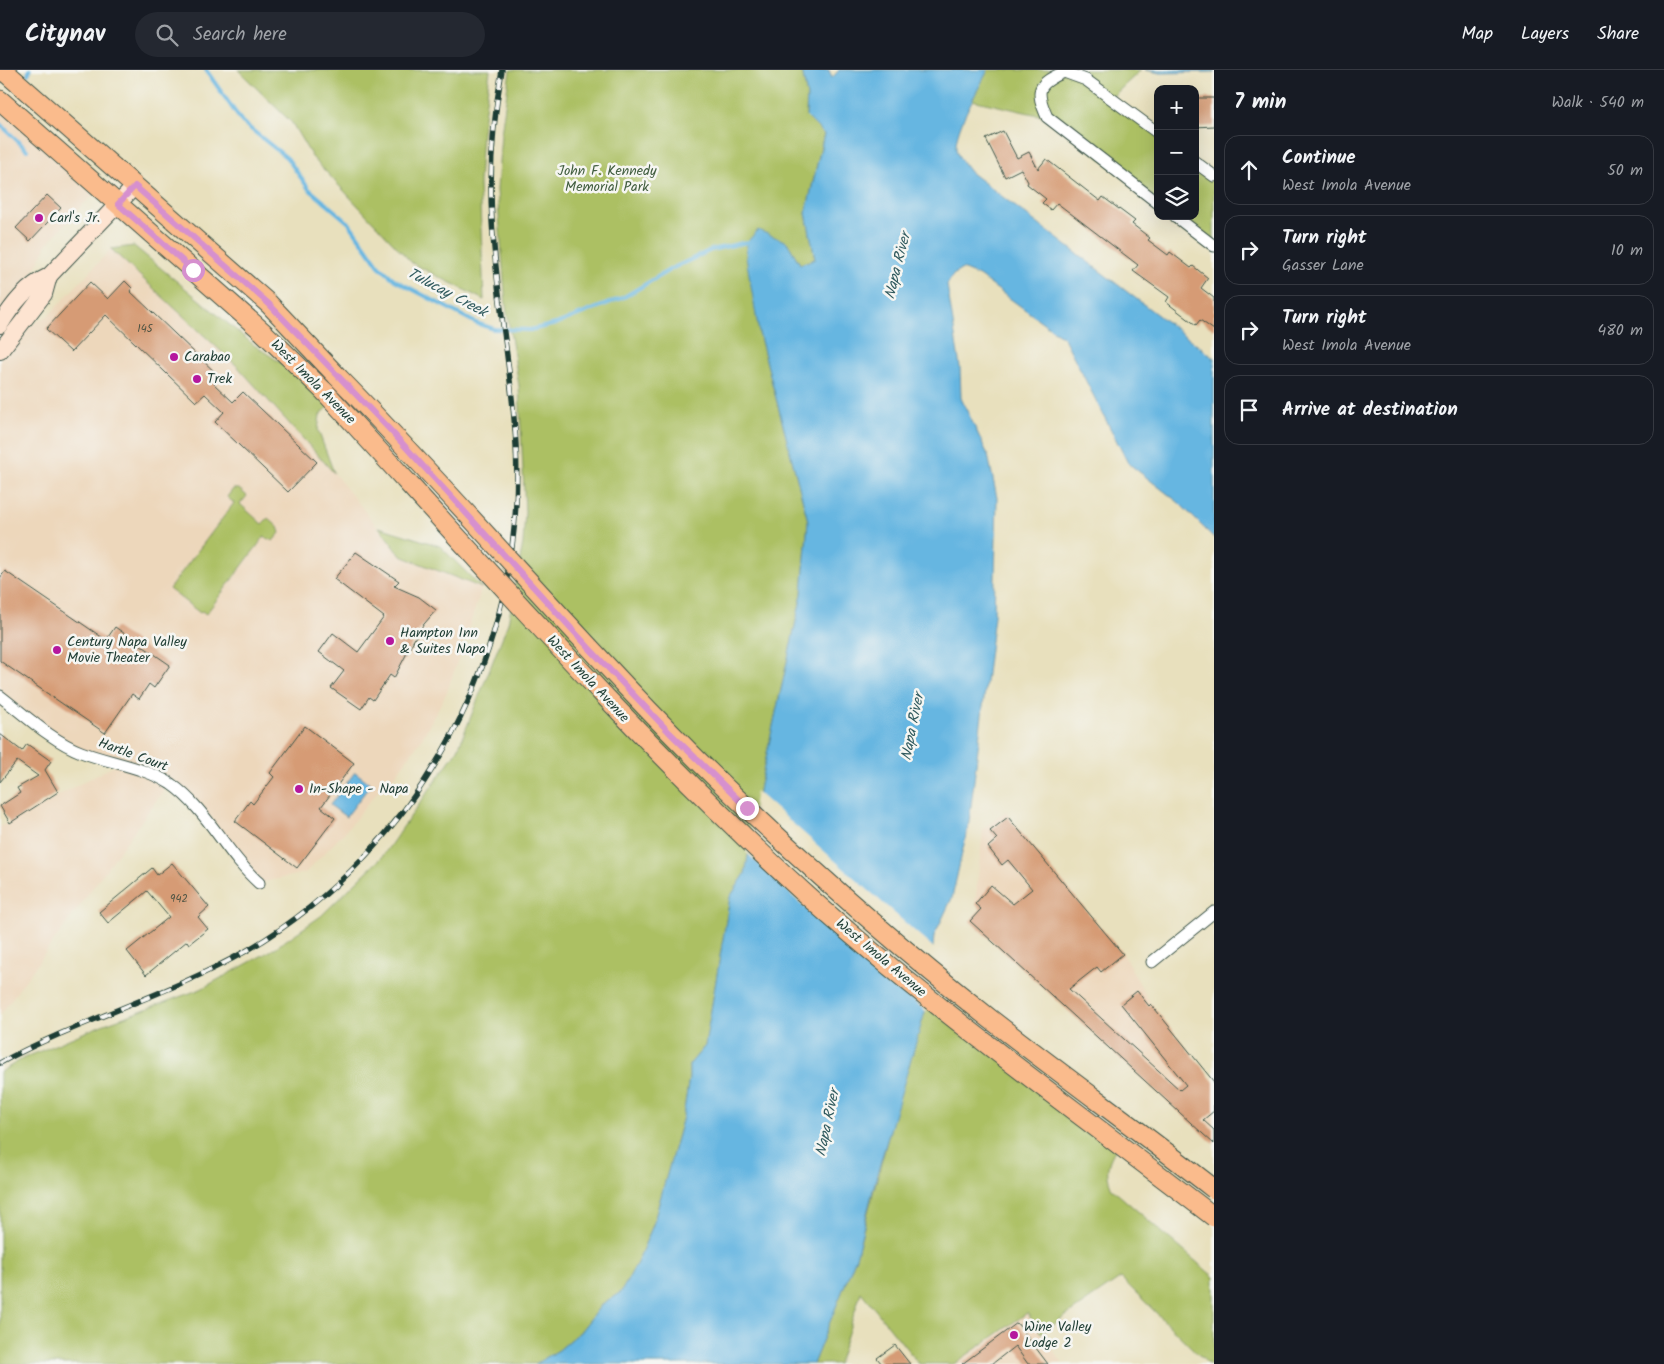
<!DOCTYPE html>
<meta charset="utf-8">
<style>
body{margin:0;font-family:Kalam,sans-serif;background:#242831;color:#f1f3f6}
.controls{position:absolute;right:15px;top:15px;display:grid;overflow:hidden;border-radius:10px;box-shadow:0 5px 20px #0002}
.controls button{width:45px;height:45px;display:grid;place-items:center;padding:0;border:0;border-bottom:1px solid #363941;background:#171b24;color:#f1f3f6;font:25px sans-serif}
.stop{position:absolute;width:15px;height:15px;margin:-11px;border:4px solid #d690ce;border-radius:50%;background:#fff}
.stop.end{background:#d690ce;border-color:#fff;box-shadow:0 1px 5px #0008}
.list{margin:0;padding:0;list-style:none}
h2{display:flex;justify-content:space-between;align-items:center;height:65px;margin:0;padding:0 20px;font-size:21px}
h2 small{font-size:16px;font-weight:400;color:#9ea1a6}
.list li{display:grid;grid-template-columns:32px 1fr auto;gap:15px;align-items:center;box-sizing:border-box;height:70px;margin:0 10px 10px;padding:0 10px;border:1px solid #363941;border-radius:15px}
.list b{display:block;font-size:19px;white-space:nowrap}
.list p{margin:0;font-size:16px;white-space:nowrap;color:#9ea1a6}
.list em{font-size:16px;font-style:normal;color:#9ea1a6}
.icon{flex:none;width:28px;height:28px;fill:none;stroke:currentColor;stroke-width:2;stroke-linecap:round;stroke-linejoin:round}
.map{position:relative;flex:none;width:1214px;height:1294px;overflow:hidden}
header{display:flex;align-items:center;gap:30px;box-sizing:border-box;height:70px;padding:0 25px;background:#171b24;border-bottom:1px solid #363941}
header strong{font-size:24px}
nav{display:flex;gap:28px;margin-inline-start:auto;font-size:18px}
.search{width:350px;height:45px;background:#242831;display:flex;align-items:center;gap:12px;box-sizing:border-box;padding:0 18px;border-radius:28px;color:#9ea1a6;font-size:19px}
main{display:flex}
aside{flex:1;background:#171b24}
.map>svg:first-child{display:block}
</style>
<header>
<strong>Citynav</strong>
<div class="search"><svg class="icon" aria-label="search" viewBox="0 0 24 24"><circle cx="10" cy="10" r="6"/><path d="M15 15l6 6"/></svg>Search here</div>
<nav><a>Map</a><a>Layers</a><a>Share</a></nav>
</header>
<main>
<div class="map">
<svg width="1214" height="1294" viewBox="0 0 1214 1294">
<rect width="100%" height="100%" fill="#f6f6f2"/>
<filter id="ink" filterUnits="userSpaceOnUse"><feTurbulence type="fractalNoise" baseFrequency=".02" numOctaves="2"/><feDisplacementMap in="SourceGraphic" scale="10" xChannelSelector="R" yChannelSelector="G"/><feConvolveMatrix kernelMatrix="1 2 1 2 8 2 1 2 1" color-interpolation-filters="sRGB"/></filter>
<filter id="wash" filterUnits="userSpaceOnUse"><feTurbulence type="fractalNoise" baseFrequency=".0096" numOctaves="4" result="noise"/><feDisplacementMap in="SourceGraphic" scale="20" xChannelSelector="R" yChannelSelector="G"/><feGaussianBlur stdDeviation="1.12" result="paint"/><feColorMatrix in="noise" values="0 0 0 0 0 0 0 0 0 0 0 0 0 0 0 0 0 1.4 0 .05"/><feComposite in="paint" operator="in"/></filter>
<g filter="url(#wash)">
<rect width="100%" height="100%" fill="#e8e0bd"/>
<g fill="#edd7bb">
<path d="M 0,30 L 101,119 L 83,134 L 48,173 L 20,227 L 0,257 Z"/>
<path d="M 111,179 L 238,297 L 334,403 L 401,486 L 482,518 L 447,622 L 421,670 L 395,706 L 383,715 L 344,763 L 305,803 L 259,813 L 169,713 L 0,945 L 0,757 L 117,694 L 79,681 L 0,626 L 0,281 L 9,267 L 49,245 Z"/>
<path d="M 1006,741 L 1015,756 L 1123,884 L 1151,934 L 1214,1012 L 1214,1074 L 970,851 L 981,839 L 975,834 L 983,759 Z"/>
<path d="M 1027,1243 L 1063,1294 L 954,1294 Z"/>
</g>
<g fill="#acc064" stroke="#667e4c">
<path d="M 238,0 L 490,0 L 482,63 L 479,112 L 484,230 L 412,193 L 312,87 L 292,53 Z"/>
<path d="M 510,0 L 802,0 L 807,26 L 806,46 L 824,63 L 806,143 L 815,189 L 800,194 L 787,172 L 759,263 L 808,451 L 802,524 L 760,715 L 745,804 L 730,827 L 705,976 L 689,995 L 689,1008 L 683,1047 L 653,1155 L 637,1193 L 621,1222 L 602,1234 L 580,1262 L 559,1280 L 535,1294 L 0,1294 L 0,1002 L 24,988 L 102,955 L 201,919 L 272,880 L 321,846 L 382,787 L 458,679 L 508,553 L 523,473 L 525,442 L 519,316 L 506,236 L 497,120 L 501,64 Z"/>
<path d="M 988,0 L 1141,0 L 1111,28 L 1158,63 L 1158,133 L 1047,47 L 972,30 Z"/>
<path d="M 1195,92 L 1214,106 L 1214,176 L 1175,146 L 1195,146 Z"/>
<path d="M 134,176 L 254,275 L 325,322 L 334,332 L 320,345 L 318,360 L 334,403 L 238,297 L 111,179 Z"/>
<path d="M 233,419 L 239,419 L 247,426 L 240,434 L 262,454 L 268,448 L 278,457 L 280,463 L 273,471 L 264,467 L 206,544 L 202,541 L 200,543 L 169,519 L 234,433 L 227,427 Z"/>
<path d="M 379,457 L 440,476 L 482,518 L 401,486 Z"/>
<path d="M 926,926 L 1115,1080 C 1107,1094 1105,1103 1112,1119 L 1214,1207 L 1214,1294 L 1208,1294 L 1121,1208 L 1041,1263 L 1027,1243 L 954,1294 L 919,1294 L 861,1222 L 838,1294 L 813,1294 L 856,1187 Z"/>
</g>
<g fill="#66b6e1" stroke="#427a8a">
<path d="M 802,0 L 829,0 L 832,8 L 839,0 L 988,0 C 980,17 950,65 957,83 C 960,90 966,96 970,102 L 1214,288 L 1214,468 L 1178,432 L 1128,393 L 1064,268 L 979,206 L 962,199 L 953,205 L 947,215 L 960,297 L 961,328 L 988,385 L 997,428 L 994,546 L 969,752 L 952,828 L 934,866 L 928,932 L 877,1104 L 856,1187 L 813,1294 L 535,1294 L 559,1280 L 580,1262 L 602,1234 L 621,1222 L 637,1193 L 653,1155 L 683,1047 L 689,1008 L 689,995 L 705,976 L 730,827 L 745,804 L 760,715 L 802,524 L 808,451 L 759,263 L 746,187 L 747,172 L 758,160 L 787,172 L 800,194 L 815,189 L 806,143 L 824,64 L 806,46 L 807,26 Z"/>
<path d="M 1145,0 L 1214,0 L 1214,2 L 1161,3 Z"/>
<path d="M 355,702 L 371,714 L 346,747 L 330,735 Z"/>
</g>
<path fill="#e8e0bd" d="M 756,721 L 935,879 L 927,942 L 802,835 L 746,782 Z"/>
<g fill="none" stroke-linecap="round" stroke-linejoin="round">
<g stroke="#66b6e1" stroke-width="4">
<path d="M 206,0 L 242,52 L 287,88 L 309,119 L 349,153 L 379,196 L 395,210 L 476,253 L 494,259 L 530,260 L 556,254 L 624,227 L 671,199 L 711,180 L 747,172 L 751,174"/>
<path d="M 28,4 L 30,0"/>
<path d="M 0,54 L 27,80"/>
</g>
</g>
<g id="blocks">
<g fill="#d69b75">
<path d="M 1195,28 L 1214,28 L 1214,56 L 1195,57 Z"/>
<path d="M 1003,61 L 1017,88 L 1029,82 L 1038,99 L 1046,89 L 1100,131 L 1103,127 L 1135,151 L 1132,154 L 1150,168 L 1148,170 L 1168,185 L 1170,182 L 1191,198 L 1193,196 L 1208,208 L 1201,218 L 1214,228 L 1214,260 L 1200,250 L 1196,255 L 1166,232 L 1169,227 L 1133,201 L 1138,195 L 1057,133 L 1051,140 L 1042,133 L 1046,129 L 1027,114 L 1028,112 L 1021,99 L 1005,107 L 986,69 Z"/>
<path d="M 47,125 L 61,138 L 30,171 L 16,158 Z"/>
<path d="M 125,211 L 132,218 L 130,221 L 220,307 L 214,314 L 233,332 L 243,322 L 317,392 L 288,422 L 215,352 L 224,342 L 205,324 L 196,332 L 106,245 L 71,282 L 46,259 L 90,212 L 108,229 Z"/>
<path d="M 356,482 L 399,511 L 394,516 L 419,527 L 436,540 L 419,560 L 394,608 L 390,605 L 373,630 L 369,627 L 361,639 L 331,618 L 344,601 L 319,582 L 333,563 L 358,582 L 384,547 L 334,509 Z"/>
<path d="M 5,501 L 106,570 L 115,557 L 170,595 L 154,618 L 149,614 L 139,629 L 132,624 L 105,663 L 0,591 L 0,508 Z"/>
<path d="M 305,656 L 354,693 L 321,737 L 335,748 L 297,798 L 235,751 L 250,731 L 253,734 L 274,707 L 270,703 Z"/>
<path d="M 0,664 L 22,681 L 27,674 L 51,691 L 45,700 L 58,722 L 10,753 L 0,736 L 20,723 L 17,718 L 38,706 L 17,691 L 0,712 Z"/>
<path d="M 1008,747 L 1123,884 L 1101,902 L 1097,897 L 1069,919 L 1180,1020 L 1186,1015 L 1121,934 L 1137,921 L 1149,936 L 1151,934 L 1214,1012 L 1214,1041 L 1203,1050 L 1214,1060 L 1214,1074 L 970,851 L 981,839 L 975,834 L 991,815 L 1013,834 L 1032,819 L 1008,790 L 1002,795 L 988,777 L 997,769 L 990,761 Z"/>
<path d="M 172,793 L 209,837 L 198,847 L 208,859 L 189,874 L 187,871 L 146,905 L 127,881 L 169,847 L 147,821 L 108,853 L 99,842 L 152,798 L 157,805 Z"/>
<path d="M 1017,1253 L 1048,1294 L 1028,1294 L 1015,1276 L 992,1294 L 962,1294 Z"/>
<path d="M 895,1275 L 910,1294 L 882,1294 L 877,1288 Z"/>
</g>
</g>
</g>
<g filter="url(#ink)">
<use href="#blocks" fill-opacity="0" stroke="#3d5549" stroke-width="1"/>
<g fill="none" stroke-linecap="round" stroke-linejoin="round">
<defs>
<g id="street">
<path d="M 1158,63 L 1086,10 L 1064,2 C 1037,14 1035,20 1047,47 L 1158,133"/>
<path d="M 1195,92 L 1214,106"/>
<path d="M 1175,146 L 1214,176"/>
<path d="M 0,626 C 25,645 52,671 81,682 C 110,693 145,697 171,714 C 207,739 226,784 259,813"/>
<path d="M 1152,892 L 1214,842"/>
</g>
<g id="secondary">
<path d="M 0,255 C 13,234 27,216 49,206 L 135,116"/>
<path d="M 0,281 L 44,224 L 49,206"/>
</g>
<g id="primary">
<path d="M 3,0 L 269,234 L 338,307"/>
<path d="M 0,30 L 263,262 L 325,322"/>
</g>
</defs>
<use href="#street" stroke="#3d5549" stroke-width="13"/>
<use href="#secondary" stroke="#3d5549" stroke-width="18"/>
<use href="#primary" stroke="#3d5549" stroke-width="21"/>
<use href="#street" stroke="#fff" stroke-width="11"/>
<use href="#secondary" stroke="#fde4d1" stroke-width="16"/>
<use href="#primary" stroke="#fabb8c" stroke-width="19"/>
<defs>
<path id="rail" d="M 0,993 C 79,950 167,926 246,881 C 423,778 527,578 516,375 C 512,300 496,225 492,150 C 489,100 493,50 502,0"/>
</defs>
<use href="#rail" stroke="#1f3d34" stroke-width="5.5"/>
<use href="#rail" stroke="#f6f6f2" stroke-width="4" stroke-dasharray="11" stroke-linecap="butt"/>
<defs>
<g id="primary-bridge">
<path d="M 338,307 C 478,449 604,603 748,739 C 825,812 905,882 989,948 C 1063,1006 1140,1061 1214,1119"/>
<path d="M 325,322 C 481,492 632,665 802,821 C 932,938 1075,1040 1214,1147"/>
</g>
</defs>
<use href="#primary-bridge" stroke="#3d5549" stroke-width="21" stroke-linecap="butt"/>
<use href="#primary-bridge" stroke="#fabb8c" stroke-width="19"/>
</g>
</g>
<g fill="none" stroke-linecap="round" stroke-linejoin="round" filter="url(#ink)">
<path stroke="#d690ce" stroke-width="6" d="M 193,200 L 118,134 L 135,116 L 269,234 L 391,361 L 591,580 L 670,663 L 747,738"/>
</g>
<g fill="#b5179e" stroke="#f6f6f2" stroke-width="2">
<circle cx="39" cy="148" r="5"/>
<circle cx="174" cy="287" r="5"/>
<circle cx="197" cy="309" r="5"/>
<circle cx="390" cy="571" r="5"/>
<circle cx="57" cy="580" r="5"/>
<circle cx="299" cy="719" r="5"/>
<circle cx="1014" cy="1265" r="5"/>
</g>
<g text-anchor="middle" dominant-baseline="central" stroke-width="5" stroke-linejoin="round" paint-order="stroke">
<g font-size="11" fill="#4d5444">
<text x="145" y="259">145</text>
<text x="179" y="829">942</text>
</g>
<g font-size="14" fill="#425e40" stroke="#f6f6f2">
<text x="607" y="101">John F. Kennedy<tspan x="607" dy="16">Memorial Park</tspan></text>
</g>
<g font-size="14" fill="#1f3d34" stroke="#f6f6f2" text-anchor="start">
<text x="49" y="148">Carl's Jr.</text>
<text x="184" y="287">Carabao</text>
<text x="207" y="309">Trek</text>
<text x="400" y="563">Hampton Inn<tspan x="400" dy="16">&amp; Suites Napa</tspan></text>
<text x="67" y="572">Century Napa Valley<tspan x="67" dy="16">Movie Theater</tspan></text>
<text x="309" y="719">In-Shape - Napa</text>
<text x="1024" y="1257">Wine Valley<tspan x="1024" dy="16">Lodge 2</tspan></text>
</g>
<g font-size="14" fill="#1f3d34" stroke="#f6f6f2">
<text transform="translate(313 312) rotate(45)">West Imola Avenue</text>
<text transform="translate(588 609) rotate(47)">West Imola Avenue</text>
<text transform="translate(133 685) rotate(20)">Hartle Court</text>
<text transform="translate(881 888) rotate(40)">West Imola Avenue</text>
</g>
<g font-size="15" font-style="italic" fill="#315b5f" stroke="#f6f6f2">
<text transform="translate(898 196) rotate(-76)">Napa River</text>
<text transform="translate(447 223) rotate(28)">Tulucay Creek</text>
<text transform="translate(913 657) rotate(-79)">Napa River</text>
<text transform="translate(828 1053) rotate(-78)">Napa River</text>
</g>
</g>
</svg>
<div class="controls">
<button>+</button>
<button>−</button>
<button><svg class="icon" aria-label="layers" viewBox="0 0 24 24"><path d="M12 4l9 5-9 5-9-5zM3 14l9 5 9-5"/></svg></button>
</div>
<div class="stop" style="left:193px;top:200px"></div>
<div class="stop end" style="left:747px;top:738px"></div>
</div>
<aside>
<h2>7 min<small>Walk · 540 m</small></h2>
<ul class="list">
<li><svg class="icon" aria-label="ahead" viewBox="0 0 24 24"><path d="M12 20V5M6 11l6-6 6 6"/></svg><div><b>Continue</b><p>West Imola Avenue</p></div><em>50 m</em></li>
<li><svg class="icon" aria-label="right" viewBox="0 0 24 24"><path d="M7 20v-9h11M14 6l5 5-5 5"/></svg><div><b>Turn right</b><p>Gasser Lane</p></div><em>10 m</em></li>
<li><svg class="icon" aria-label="right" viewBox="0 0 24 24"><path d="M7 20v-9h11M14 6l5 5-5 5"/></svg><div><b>Turn right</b><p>West Imola Avenue</p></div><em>480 m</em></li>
<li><svg class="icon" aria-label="arrive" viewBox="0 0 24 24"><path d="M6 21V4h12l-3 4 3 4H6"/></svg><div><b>Arrive at destination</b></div></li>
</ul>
</aside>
</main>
